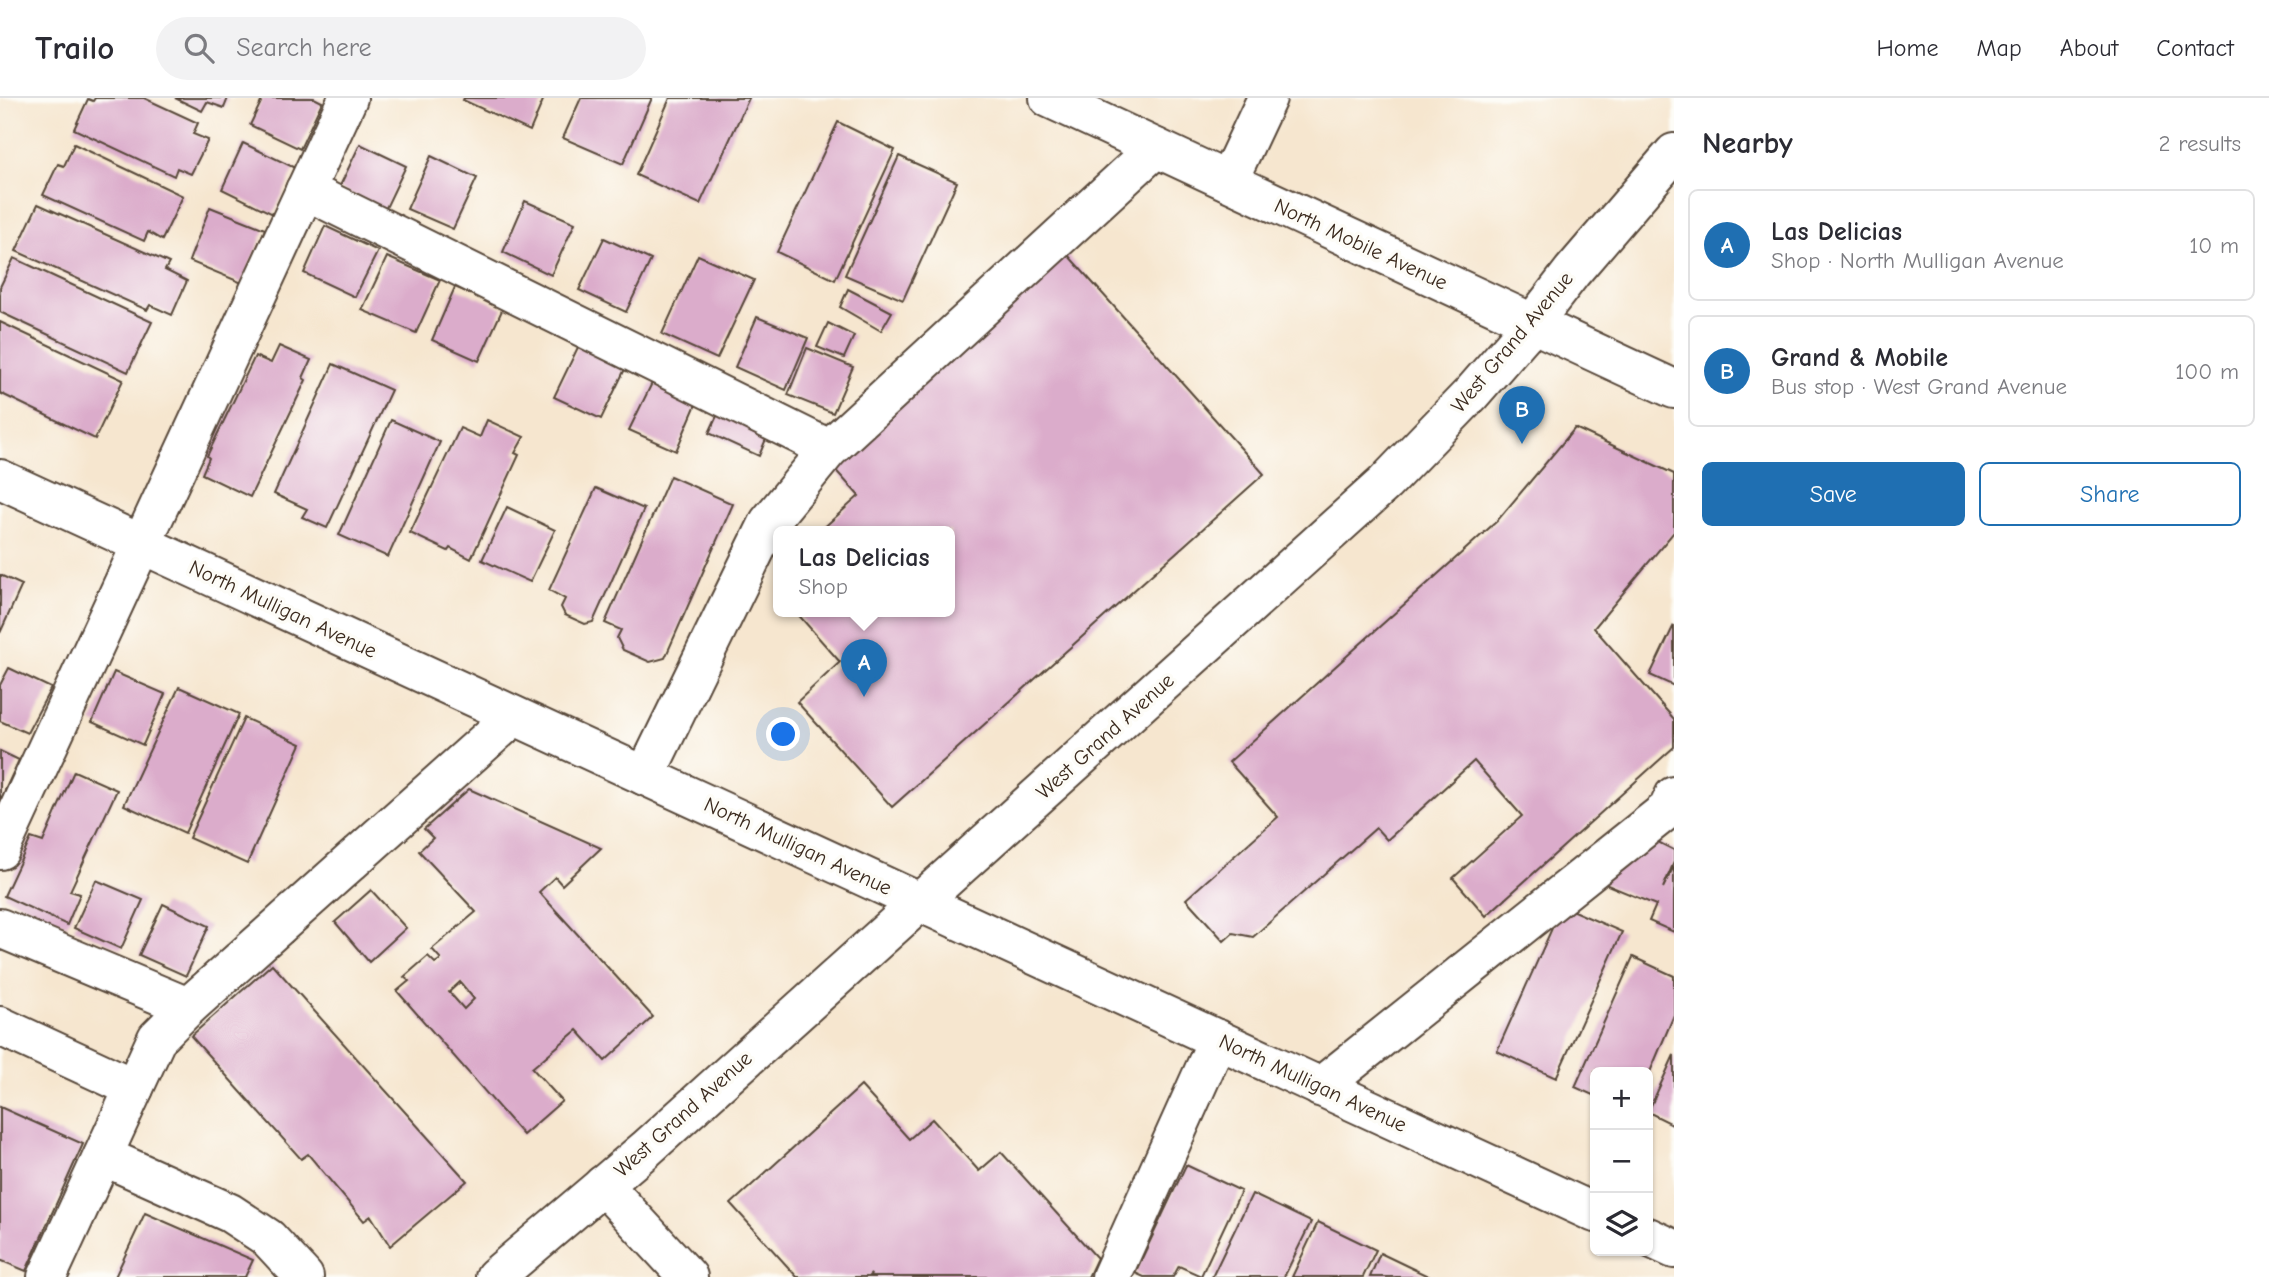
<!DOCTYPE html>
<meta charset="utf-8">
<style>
body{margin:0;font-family:"Comic Neue",sans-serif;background:#f2f2f3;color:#2b2b33}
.controls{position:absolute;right:21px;bottom:21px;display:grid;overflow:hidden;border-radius:10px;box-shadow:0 2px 5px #0004}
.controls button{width:63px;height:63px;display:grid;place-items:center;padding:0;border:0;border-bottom:2px solid #e1e1e2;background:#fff;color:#2b2b33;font:35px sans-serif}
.you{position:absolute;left:784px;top:637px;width:24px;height:24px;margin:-18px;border:5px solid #fff;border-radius:50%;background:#1a73e8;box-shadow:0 0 0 10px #1a73e833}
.badge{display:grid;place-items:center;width:46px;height:46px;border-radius:50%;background:#1f6fb2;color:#fff;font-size:23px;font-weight:700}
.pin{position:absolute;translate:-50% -58px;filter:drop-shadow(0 2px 4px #0008)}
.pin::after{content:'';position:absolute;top:37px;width:24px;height:21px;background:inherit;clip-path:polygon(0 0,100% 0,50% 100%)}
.popup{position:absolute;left:773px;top:428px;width:182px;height:91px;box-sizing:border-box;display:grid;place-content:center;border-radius:10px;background:#fff;filter:drop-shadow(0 2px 5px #0005);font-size:23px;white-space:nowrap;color:#7c7c81}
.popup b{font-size:26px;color:#2b2b33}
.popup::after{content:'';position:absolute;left:50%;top:100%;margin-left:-14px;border:14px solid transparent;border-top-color:#fff}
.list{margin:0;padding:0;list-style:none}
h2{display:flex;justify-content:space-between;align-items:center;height:91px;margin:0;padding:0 28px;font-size:30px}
h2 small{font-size:23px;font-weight:400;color:#7c7c81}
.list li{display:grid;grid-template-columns:46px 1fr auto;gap:21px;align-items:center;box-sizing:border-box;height:112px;margin:0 14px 14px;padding:0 14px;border:2px solid #e1e1e2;border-radius:10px}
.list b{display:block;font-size:26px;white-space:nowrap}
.list p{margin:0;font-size:23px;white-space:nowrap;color:#7c7c81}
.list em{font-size:23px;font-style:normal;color:#7c7c81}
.actions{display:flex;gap:14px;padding:21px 28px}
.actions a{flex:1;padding:16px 0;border:2px solid #1f6fb2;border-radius:10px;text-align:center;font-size:24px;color:#1f6fb2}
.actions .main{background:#1f6fb2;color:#fff}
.icon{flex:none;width:38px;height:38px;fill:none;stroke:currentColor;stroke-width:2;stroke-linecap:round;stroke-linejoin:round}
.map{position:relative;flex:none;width:1674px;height:1179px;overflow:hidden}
header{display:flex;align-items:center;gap:42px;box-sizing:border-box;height:98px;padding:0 35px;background:#fff;border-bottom:2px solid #e1e1e2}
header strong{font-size:33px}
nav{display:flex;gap:38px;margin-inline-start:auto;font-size:24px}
.search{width:490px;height:63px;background:#f2f2f3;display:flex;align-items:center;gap:18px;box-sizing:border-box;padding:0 24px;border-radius:38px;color:#7c7c81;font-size:26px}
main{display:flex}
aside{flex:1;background:#fff}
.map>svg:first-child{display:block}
</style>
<header>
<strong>Trailo</strong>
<div class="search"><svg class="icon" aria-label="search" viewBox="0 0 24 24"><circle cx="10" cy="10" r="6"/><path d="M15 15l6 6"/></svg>Search here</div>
<nav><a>Home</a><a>Map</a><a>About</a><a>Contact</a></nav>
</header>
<main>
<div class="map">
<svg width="1674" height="1179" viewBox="0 0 1674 1179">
<rect width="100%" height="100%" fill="#fdfcf7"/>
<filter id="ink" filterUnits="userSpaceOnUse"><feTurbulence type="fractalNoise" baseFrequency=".0143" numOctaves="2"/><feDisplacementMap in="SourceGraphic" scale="14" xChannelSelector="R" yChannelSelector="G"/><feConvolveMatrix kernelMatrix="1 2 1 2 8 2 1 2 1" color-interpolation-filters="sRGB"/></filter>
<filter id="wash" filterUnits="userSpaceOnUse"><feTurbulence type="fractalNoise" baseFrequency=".00686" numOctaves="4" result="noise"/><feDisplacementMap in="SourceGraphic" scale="28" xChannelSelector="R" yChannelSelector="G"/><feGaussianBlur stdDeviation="1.57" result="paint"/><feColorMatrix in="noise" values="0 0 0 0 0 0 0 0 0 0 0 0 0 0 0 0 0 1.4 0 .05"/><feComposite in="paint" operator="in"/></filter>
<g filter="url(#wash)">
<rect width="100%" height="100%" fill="#f6e6cf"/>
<g id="blocks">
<g fill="#dbaccb" fill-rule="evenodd">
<path d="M 95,0 L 144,0 L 198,25 L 193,36 L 208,42 L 191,76 L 177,70 L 174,78 L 74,31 L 88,1 L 93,3 Z"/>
<path d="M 175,0 L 228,0 L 224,10 L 207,4 L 202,13 Z"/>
<path d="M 263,0 L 314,0 L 322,4 L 300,51 L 250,27 Z"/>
<path d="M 464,0 L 544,0 L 530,33 L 463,2 Z"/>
<path d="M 581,0 L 652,0 L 623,66 L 563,40 Z"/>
<path d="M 670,0 L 749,0 L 700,106 L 636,77 Z"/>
<path d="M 838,24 L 895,52 L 835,182 L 777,154 Z"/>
<path d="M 243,45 L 295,70 L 273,116 L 222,91 Z"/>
<path d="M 74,46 L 183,98 L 162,142 L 148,134 L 144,143 L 43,97 L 58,66 L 64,68 Z"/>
<path d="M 360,46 L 406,68 L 385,112 L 339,90 Z"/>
<path d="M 431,58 L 477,80 L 453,131 L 407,111 Z"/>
<path d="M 899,58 L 957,84 L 903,202 L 845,177 Z"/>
<path d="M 525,103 L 575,125 L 551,177 L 503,154 Z"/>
<path d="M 38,106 L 169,165 L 165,172 L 187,183 L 172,217 L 150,207 L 147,212 L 16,153 Z"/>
<path d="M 210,109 L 265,131 L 242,185 L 189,163 Z"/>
<path d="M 325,128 L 378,153 L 355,199 L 304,175 Z"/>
<path d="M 604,140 L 651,162 L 626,214 L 579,192 Z"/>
<path d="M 1067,156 L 1264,376 L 892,709 L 797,604 L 840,564 L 795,513 L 950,513 L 950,433 L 820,433 L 859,398 L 831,367 Z"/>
<path d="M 698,157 L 754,182 L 717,261 L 662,236 Z"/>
<path d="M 387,159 L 440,182 L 416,235 L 362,212 Z"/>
<path d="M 14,160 L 152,224 L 128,274 L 0,214 L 0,189 Z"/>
<path d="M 455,189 L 503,210 L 479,263 L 432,242 Z"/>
<path d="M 848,191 L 892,214 L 881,233 L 840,209 Z"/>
<path d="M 757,219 L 808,240 L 786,292 L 735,269 Z"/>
<path d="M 0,224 L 123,282 L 95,341 L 0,295 Z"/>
<path d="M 828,225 L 854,238 L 844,260 L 817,249 Z"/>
<path d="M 579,247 L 626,269 L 601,321 L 554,299 Z"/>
<path d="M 279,248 L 311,262 L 303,280 L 306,282 L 250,399 L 202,376 L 209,360 L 207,358 L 255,258 L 271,265 Z"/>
<path d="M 807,250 L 853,269 L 833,315 L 788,297 Z"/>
<path d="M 333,266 L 391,292 L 327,430 L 302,419 L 307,411 L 274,396 Z"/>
<path d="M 652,285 L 697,304 L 676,353 L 629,332 Z"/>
<path d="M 722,307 L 771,329 L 759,358 L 709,335 Z"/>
<path d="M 391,322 L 440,344 L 388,459 L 339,437 Z"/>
<path d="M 487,322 L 524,339 L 515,355 L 519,357 L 471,461 L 450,450 L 448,453 L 410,435 L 460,330 L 480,339 Z"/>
<path d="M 1575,330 L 1674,376 L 1674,434 L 1594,530 L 1674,621 L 1674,649 L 1486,818 L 1453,780 L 1522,718 L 1474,663 L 1387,742 L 1376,730 L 1253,839 L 1233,835 L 1224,843 L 1186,801 L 1278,719 L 1229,664 L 1497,423 Z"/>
<path d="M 670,378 L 733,406 L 665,560 L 650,564 L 623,552 L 617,540 L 621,532 L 605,525 Z"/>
<path d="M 596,390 L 644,411 L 593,524 L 585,526 L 565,517 L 561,509 L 565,501 L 549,492 Z"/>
<path d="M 507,409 L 555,432 L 530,484 L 482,462 Z"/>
<path d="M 0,477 L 22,487 L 0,535 Z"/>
<path d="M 1674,527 L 1674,588 L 1650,577 Z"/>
<path d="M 9,570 L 51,590 L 27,635 L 0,623 L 0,587 Z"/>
<path d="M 114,574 L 165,596 L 143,647 L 92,624 Z"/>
<path d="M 179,589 L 239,616 L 185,735 L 124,707 Z"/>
<path d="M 244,620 L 301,646 L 247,766 L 189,740 Z"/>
<path d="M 0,653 L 19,662 L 0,703 Z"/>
<path d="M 74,673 L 117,692 L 70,793 L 80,796 L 67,827 L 4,798 L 31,740 L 43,744 Z"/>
<path d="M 469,691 L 601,750 L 562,787 L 555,779 L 539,794 L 653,919 L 605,963 L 577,932 L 532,970 L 562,1003 L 523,1037 L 397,893 L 409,883 L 404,879 L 428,858 L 435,865 L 441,861 L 432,851 L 476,814 L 419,753 L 433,740 L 424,731 ZM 460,884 L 474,901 L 464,911 L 449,894 Z"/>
<path d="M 1650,740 L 1674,752 L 1674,764 L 1663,790 L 1674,768 L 1674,834 L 1649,823 L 1656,807 L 1600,784 Z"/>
<path d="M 96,782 L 143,802 L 121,851 L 74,830 Z"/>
<path d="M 371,792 L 406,830 L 369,864 L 335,824 Z"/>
<path d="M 163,806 L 209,828 L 186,878 L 139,857 Z"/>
<path d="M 1562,808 L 1622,834 L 1556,980 L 1497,953 Z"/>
<path d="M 1633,859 L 1674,878 L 1674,917 L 1650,974 L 1595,974 L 1595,998 L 1575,989 Z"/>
<path d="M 272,866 L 467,1083 L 390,1148 L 371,1118 L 364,1123 L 308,1056 L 301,1061 L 191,938 Z"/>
<path d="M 1674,957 L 1674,1027 L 1648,1014 Z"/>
<path d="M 861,988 L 909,1041 L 932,1021 L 979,1073 L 1001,1054 L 1097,1160 L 1088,1179 L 870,1179 L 871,1176 L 868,1179 L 797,1179 L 731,1106 Z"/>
<path d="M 0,1009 L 83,1046 L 26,1173 L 0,1162 Z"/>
<path d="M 1186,1067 L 1241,1093 L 1201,1178 L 1179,1168 L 1173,1179 L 1144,1179 L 1135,1175 Z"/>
<path d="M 1252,1096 L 1311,1124 L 1284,1179 L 1212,1179 Z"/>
<path d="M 145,1115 L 253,1162 L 245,1179 L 115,1179 Z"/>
<path d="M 1318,1124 L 1376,1152 L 1363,1179 L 1292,1179 Z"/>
<path d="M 1380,1155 L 1430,1179 L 1370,1179 Z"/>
</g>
</g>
</g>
<g filter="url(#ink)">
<use href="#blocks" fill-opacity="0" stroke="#574639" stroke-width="2"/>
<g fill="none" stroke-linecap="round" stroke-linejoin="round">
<defs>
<g id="minor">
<path d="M 1049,0 L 1674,291"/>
<path d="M 1228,83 L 1267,0"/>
<path d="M 305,92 L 829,351"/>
<path d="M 0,381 L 1595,1115"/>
<path d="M 645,678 L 769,424 L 829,351 L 1156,50"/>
<path d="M 0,752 L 348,0"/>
<path d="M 0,830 L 188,909"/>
<path d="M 0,928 L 134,990"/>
<path d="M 1320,989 L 1668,711 L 1674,698"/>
<path d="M 103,1058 L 230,1115 L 268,1140 L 304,1179"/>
<path d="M 603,1087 L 688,1179"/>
<path d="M 1648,1139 L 1674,1151"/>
<path d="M 47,1179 L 157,940 L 188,909 L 514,618"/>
<path d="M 1111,1179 L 1218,941"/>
</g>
<path id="major" d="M 495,1179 L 646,1051 L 1385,385 L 1471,296 L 1532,226 L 1572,174 L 1674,55"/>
</defs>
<use href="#minor" stroke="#574639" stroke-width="42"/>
<use href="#major" stroke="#574639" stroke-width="42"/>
<use href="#minor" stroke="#fff" stroke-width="38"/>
<use href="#major" stroke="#fff" stroke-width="38"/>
</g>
</g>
<g text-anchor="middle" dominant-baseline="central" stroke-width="7" stroke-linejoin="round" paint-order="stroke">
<g font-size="21" fill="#3b2a1e" stroke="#fdfcf7">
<text transform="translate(1361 146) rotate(25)">North Mobile Avenue</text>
<text transform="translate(1512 244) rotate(-50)">West Grand Avenue</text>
<text transform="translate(283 511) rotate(25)">North Mulligan Avenue</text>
<text transform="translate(1105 638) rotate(-42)">West Grand Avenue</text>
<text transform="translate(798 748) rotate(25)">North Mulligan Avenue</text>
<text transform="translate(1313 985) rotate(25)">North Mulligan Avenue</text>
<text transform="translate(683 1016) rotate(-42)">West Grand Avenue</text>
</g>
</g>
</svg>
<div class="controls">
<button>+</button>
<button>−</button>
<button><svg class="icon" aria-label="layers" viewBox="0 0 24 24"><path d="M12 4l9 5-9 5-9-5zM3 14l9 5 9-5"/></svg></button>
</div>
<div class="you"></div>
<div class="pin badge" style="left:864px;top:599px">A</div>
<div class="popup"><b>Las Delicias</b>Shop</div>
<div class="pin badge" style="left:1522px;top:346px">B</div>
</div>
<aside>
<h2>Nearby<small>2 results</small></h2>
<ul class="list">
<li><span class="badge">A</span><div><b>Las Delicias</b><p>Shop · North Mulligan Avenue</p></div><em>10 m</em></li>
<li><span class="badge">B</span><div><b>Grand &amp; Mobile</b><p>Bus stop · West Grand Avenue</p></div><em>100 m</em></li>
</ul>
<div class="actions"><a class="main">Save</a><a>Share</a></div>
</aside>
</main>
